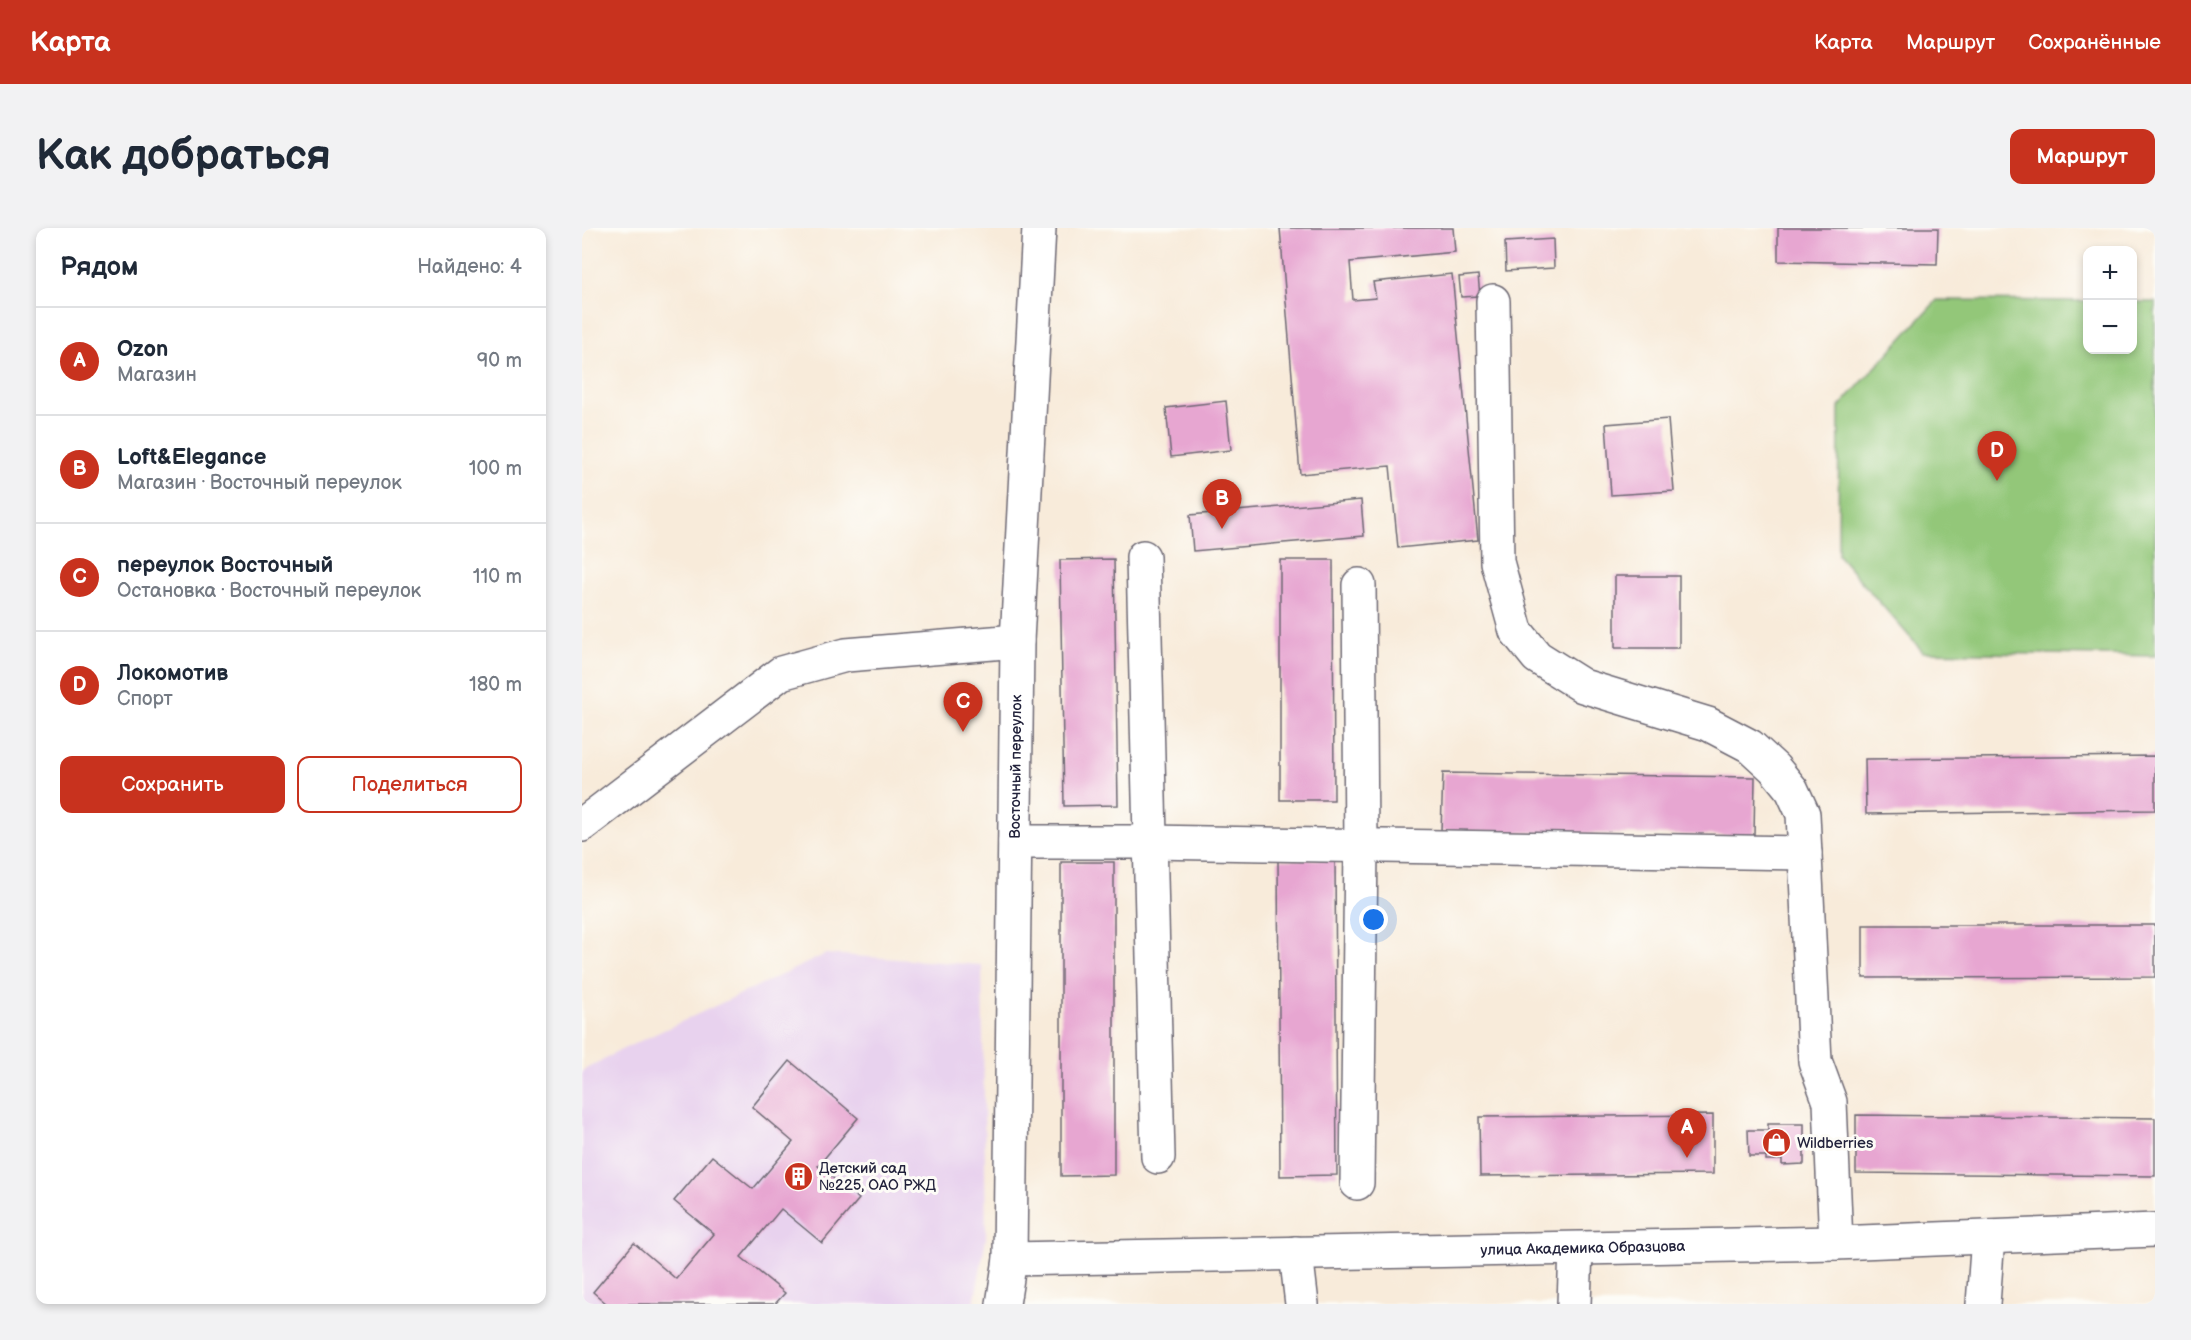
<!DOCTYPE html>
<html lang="ru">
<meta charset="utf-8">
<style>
body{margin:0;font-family:"Balsamiq Sans",sans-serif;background:#f2f2f3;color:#1f2937}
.controls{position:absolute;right:18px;top:18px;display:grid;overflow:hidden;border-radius:12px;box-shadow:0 3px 9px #0003}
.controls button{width:54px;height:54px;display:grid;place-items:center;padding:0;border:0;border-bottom:2px solid #e0e1e3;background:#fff;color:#1f2937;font:30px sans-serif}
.you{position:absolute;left:792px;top:692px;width:21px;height:21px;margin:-15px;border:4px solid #fff;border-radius:50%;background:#1a73e8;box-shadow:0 0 0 9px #1a73e833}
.badge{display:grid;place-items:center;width:39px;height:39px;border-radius:50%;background:#c8321e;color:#fff;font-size:20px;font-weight:700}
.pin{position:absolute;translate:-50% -50px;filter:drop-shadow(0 2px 3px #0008)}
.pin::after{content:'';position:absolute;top:32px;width:21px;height:18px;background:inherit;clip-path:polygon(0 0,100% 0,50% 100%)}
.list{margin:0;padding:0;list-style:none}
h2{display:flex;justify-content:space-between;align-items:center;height:78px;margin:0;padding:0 24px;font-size:26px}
h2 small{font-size:20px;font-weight:400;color:#747a83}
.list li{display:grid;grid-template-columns:39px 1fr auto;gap:18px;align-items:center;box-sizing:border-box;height:108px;padding:0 24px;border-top:2px solid #e0e1e3}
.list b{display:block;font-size:22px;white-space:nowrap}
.list p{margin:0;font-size:20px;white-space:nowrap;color:#747a83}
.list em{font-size:20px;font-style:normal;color:#747a83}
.actions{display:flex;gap:12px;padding:18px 24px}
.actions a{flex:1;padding:14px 0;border:2px solid #c8321e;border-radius:12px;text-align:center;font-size:21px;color:#c8321e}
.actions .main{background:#c8321e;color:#fff}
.map{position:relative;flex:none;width:1573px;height:1076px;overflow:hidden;border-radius:12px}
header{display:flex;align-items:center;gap:36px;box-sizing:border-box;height:84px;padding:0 30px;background:#c8321e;color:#fff}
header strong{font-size:28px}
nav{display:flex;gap:33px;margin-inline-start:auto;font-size:21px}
.intro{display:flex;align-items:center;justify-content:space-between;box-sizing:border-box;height:144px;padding:0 36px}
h1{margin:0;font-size:42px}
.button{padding:15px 27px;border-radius:12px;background:#c8321e;color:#fff;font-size:21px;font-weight:700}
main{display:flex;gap:36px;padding:0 36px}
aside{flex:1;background:#fff;border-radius:12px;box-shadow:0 3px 9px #0003}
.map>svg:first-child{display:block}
</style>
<header>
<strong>Карта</strong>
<nav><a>Карта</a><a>Маршрут</a><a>Сохранённые</a></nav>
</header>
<div class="intro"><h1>Как добраться</h1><a class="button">Маршрут</a></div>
<main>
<aside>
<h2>Рядом<small>Найдено: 4</small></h2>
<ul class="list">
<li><span class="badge">A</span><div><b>Ozon</b><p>Магазин</p></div><em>90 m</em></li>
<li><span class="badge">B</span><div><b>Loft&amp;Elegance</b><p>Магазин · Восточный переулок</p></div><em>100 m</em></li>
<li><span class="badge">C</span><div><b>переулок Восточный</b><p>Остановка · Восточный переулок</p></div><em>110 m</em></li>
<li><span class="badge">D</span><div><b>Локомотив</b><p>Спорт</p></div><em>180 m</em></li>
</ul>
<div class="actions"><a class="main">Сохранить</a><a>Поделиться</a></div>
</aside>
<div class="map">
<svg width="1573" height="1076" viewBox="0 0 1573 1076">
<rect width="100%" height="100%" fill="#fdfcf7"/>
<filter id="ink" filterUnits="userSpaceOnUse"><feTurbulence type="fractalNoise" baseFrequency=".0167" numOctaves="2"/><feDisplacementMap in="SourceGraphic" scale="12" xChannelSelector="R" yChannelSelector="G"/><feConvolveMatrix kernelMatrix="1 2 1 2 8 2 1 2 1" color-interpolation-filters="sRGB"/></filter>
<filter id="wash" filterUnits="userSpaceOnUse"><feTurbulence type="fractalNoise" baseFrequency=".008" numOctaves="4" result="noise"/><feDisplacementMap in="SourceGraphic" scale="24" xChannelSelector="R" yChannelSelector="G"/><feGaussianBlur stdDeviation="1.35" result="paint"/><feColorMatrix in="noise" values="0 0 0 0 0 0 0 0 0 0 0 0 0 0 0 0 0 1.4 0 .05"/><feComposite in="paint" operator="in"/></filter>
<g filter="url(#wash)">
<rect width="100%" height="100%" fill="#f8ebda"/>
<path fill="#e8d2ee" d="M 244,726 L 400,737 L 404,1010 L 392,1076 L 0,1076 L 0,843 L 37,823 Z"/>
<path fill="#93c779" stroke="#5a745a" stroke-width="1.5" d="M 1355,72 L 1505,73 L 1506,122 L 1550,122 L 1551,74 L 1573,74 L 1573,428 L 1341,424 L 1256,327 L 1257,179 Z"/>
<g id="blocks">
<g fill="#e7a6d1">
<path d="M 698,0 L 871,0 L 873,24 L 768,34 L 771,72 L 794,70 L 791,54 L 870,46 L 896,312 L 816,320 L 808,238 L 718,246 Z"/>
<path d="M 1196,0 L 1356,0 L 1355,36 L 1196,33 Z"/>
<path d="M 971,11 L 972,40 L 924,43 L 923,14 Z"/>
<path d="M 896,47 L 898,68 L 879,69 L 877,49 Z"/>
<path d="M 644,173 L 649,222 L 589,229 L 584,180 Z"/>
<path d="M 1086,191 L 1092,263 L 1029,267 L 1024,196 Z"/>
<path d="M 779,272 L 782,308 L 611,323 L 608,287 Z"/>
<path d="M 532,331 L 536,577 L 482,578 L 478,332 Z"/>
<path d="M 698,332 L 751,332 L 752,572 L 698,572 Z"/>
<rect x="1033" y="348" width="64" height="72"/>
<path d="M 1573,528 L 1573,582 L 1284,586 L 1283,531 Z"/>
<path d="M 861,545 L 1173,549 L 1172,608 L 859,603 Z"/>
<path d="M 753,631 L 755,947 L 698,948 L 696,632 Z"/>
<path d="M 479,634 L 532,634 L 532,947 L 479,948 Z"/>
<path d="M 1281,697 L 1573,697 L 1573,749 L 1281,750 Z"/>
<path d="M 208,833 L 276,890 L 236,938 L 277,971 L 240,1015 L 199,981 L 159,1029 L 203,1065 L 193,1076 L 25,1076 L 11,1064 L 52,1015 L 94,1051 L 132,1006 L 92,973 L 130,928 L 171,961 L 211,914 L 170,879 Z"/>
<path d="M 1131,887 L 1131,946 L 898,948 L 897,889 Z"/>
<path d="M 1274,887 L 1573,890 L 1573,948 L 1274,945 Z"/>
<path d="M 1186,896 L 1222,896 L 1222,936 L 1200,937 L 1200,932 L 1184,932 L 1184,928 L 1167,928 L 1166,902 L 1186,902 Z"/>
</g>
</g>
</g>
<g filter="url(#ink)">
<use href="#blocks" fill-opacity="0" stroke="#6d6873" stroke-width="1.5"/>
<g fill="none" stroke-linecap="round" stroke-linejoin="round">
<defs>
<g id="minor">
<path d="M 911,73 L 915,334 L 934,403 L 955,429 L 1001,458 L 1126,496 L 1168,518 L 1192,540 L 1210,562 L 1221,586 L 1233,833 L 1248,874 L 1254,1015"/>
<path d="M 561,329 L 576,929"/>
<path d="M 0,597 L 199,445 L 264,427 L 435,413"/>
<path d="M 433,614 L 568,614 L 1223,625"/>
<path d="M 775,955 L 779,618 L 777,357"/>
<path d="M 714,1025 L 720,1076"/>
<path id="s1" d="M 428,1031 L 1254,1015 L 1573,1002"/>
<path id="s2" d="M 421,1076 L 428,1031 L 435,413 L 457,0"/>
<path d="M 992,1076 L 994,1021"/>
<path d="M 1401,1076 L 1406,1009"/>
</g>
</defs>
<use href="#minor" stroke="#6d6873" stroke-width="36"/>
<use href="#minor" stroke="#fff" stroke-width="33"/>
</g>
</g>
<defs>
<symbol id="shop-disc" viewBox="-11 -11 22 22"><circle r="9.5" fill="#c8321e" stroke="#fdfcf7"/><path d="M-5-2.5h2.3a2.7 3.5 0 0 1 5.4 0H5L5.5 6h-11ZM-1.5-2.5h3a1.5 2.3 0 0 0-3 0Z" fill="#fff"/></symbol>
<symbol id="building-disc" viewBox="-11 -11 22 22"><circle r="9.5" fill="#c8321e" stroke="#fdfcf7"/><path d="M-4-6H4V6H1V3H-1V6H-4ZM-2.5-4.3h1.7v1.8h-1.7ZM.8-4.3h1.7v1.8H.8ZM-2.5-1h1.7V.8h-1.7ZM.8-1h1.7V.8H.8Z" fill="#fff"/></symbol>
</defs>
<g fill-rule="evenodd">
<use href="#shop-disc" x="1178" y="898" width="33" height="33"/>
<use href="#building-disc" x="200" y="932" width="33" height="33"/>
</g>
<g text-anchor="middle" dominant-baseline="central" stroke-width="6" stroke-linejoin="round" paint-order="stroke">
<g font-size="15" fill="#22223b" stroke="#fdfcf7">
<text stroke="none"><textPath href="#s2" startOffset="538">Восточный переулок</textPath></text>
<text stroke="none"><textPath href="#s1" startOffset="573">улица Академика Образцова</textPath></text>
</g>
<g font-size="15" fill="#22223b" stroke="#fdfcf7" text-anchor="start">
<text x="1215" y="915">Wildberries</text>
<text x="237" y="940">Детский сад<tspan x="237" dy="17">№225, ОАО РЖД</tspan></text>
</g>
</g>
</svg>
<div class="controls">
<button>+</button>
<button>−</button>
</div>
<div class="you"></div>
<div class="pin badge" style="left:1105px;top:930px">A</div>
<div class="pin badge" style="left:640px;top:301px">B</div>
<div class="pin badge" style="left:381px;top:504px">C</div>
<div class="pin badge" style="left:1415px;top:253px">D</div>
</div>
</main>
